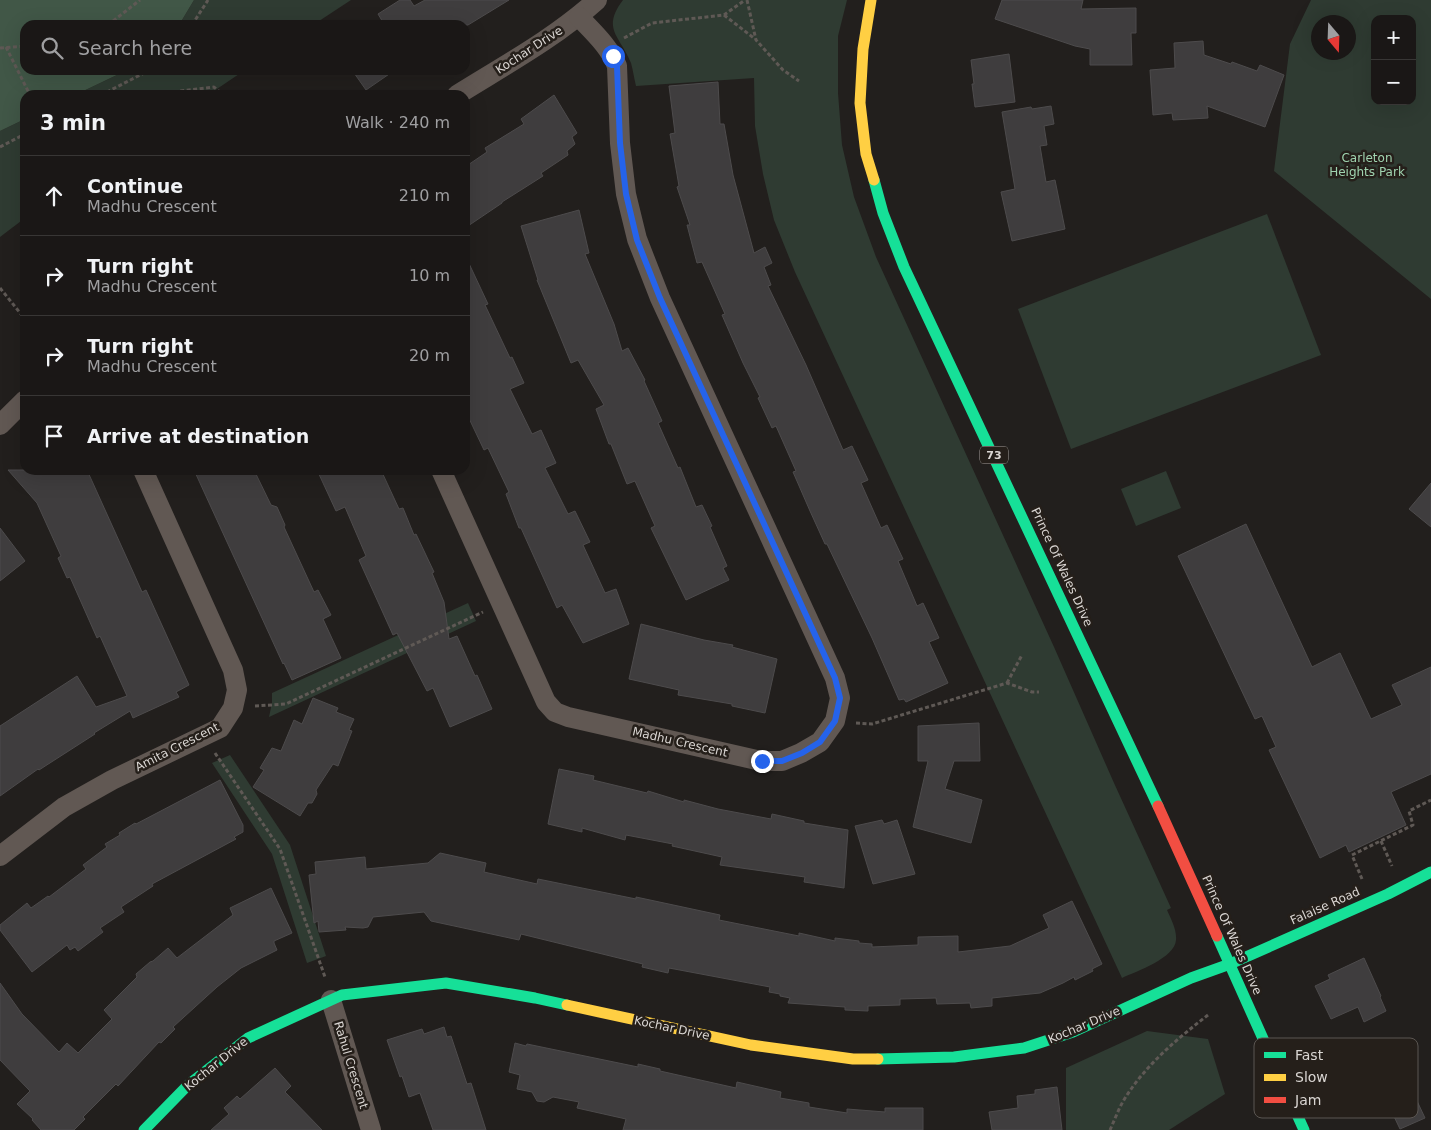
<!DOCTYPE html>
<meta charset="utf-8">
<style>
body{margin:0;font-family:"DejaVu Sans",sans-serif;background:#272423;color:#f1f3f6}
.controls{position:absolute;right:15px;top:15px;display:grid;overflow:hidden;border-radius:10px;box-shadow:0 5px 20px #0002}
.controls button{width:45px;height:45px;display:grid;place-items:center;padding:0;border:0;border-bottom:1px solid #383635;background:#1a1716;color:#f1f3f6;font:25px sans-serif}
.compass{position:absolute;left:1311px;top:15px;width:45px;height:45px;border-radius:50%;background:#1a1716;box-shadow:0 5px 20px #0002;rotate:161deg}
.stop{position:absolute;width:15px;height:15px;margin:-11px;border:4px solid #2563eb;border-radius:50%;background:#fff}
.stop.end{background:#2563eb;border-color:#fff;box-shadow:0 1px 5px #0008}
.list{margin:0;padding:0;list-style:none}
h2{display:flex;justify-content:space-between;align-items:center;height:65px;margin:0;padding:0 20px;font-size:21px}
h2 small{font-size:16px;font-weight:400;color:#9f9fa1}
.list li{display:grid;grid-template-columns:32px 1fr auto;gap:15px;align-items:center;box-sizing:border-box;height:80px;padding:0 20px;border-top:1px solid #383635}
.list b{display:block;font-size:19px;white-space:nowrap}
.list p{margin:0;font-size:16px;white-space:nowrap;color:#9f9fa1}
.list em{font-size:16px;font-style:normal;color:#9f9fa1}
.icon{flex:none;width:28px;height:28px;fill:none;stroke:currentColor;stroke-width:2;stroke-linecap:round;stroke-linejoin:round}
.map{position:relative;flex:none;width:1431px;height:1130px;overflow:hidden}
.search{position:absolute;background:#1a1716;box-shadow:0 5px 20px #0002;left:20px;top:20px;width:450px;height:55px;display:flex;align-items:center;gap:12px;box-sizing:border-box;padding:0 18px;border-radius:15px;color:#9f9fa1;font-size:19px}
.panel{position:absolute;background:#1a1716;box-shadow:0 5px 20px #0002;left:20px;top:90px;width:450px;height:385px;border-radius:15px}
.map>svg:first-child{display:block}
</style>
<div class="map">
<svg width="1431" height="1130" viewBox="0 0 1431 1130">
<rect width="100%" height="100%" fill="#221f1d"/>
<g fill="#2f3b32" fill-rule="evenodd">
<path d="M 194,0 L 351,0 L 313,25 L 179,25 Z"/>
<path d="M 623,0 L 847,0 L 838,36 L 838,93 L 842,145 L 854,197 L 876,257 L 1054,647 L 1114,783 L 1171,908 L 1167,910 C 1171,919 1177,930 1176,940 C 1175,958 1137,971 1122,978 L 795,272 L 774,220 L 763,174 L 755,126 L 754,78 L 636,86 C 634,78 633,70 631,63 C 620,36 601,29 623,0 Z"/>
<path d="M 1311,0 L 1431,0 L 1431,299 L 1274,171 L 1290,44 ZM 1375,19 L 1412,19 L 1412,101 L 1375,101 ZM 1318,22 L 1348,22 L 1348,52 L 1318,52 Z"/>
<path d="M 124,70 L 245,70 L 208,95 L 75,95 L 119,74 Z"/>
<path d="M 25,119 L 25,218 L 0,237 L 0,131 Z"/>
<path d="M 1267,214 L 1321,355 L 1071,449 L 1018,309 Z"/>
<path d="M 1166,471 L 1181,508 L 1136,526 L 1121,489 Z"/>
<path d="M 468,603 L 476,621 L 269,717 L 272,703 L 272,693 Z"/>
<path d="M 230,755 L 290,845 L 326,956 L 307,963 L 272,854 L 212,763 Z"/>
<path d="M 1147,1031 L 1208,1039 L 1225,1094 L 1169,1130 L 1066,1130 L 1066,1068 Z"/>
</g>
<path fill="#415747" d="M 0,0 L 194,0 L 179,25 L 25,25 L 25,70 L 124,70 L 119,74 L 75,95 L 25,95 L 25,119 L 0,131 Z"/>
<g fill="#3f3d3e" stroke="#4d4b4c">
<path d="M 400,0 L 410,0 L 414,6 L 425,0 L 509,0 L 468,25 L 382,25 L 384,24 L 378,14 Z"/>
<path d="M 1002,0 L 1083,0 L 1081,9 L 1136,8 L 1136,33 L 1131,33 L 1132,65 L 1090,65 L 1090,49 L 1075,46 L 995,19 Z"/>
<path d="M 1203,41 L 1204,55 L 1231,64 L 1232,62 L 1257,71 L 1260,65 L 1284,75 L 1265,127 L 1207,106 L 1208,118 L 1173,120 L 1172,113 L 1153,115 L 1150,70 L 1175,68 L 1174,43 Z"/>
<path d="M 1009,54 L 1015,102 L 975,107 L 972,84 L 974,84 L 971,60 Z"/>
<path d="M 352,70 L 395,70 L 366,90 Z"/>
<path d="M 718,82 L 720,124 L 724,124 L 733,175 L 754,253 L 765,247 L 772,263 L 764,267 L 771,285 L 768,286 L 806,365 L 843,450 L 852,446 L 868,480 L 861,483 L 881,528 L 887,525 L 903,559 L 898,561 L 917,606 L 923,603 L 939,638 L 929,642 L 948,683 L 906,702 L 904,699 L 899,700 L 872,638 L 827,544 L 825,544 L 810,511 L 793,472 L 796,471 L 776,426 L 772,428 L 758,398 L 760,397 L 743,363 L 722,315 L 725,314 L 702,262 L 697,263 L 687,225 L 690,225 L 677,187 L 679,186 L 670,134 L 675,133 L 669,86 Z"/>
<path d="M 554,95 L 577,133 L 572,137 L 575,144 L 567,151 L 568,155 L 541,173 L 543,176 L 502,202 L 502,203 L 465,228 L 465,167 L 487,152 L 485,148 L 524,124 L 521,119 Z"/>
<path d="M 1051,106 L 1054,124 L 1044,126 L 1047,145 L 1040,146 L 1046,182 L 1055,180 L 1065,229 L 1012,241 L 1001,192 L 1015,189 L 1002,112 L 1031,107 L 1032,109 Z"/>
<path d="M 579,210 L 589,253 L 585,254 L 614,324 L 622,351 L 628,348 L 645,380 L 644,381 L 662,421 L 658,423 L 678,468 L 680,467 L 696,507 L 702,505 L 712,526 L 710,527 L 727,566 L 723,568 L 729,580 L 686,600 L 651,528 L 655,526 L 635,481 L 627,484 L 611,444 L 609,444 L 596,409 L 604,405 L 578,360 L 571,363 L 537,280 L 538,280 L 521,226 Z"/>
<path d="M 465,255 L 488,304 L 485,305 L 510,358 L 512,357 L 524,383 L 510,389 L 532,434 L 541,430 L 556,463 L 545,468 L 568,514 L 575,511 L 590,542 L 583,545 L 605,593 L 616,589 L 629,624 L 583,643 L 562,605 L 557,608 L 521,528 L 519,528 L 506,494 L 509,492 L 488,448 L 484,450 L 465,410 Z"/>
<path d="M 8,470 L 87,470 L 134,574 L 142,592 L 146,590 L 189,685 L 176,692 L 179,697 L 133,718 L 130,711 L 94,733 L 95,734 L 39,770 L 38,769 L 0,796 L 0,726 L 77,676 L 96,707 L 127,696 L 100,636 L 97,638 L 70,577 L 67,578 L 58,558 L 61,556 L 37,503 Z"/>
<path d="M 194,470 L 254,470 L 271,505 L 277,507 L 285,525 L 284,527 L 314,592 L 318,590 L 331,615 L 323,619 L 341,658 L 292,680 L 284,663 L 283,664 Z"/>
<path d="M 317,470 L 381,470 L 399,509 L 403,508 L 414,535 L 416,534 L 434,572 L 432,573 L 444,602 L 449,639 L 457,636 L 475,676 L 477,675 L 492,709 L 450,727 L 433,688 L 427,691 L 397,633 L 393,635 L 359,560 L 366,556 L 345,507 L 336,511 Z"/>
<path d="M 1431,483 L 1431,527 L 1409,509 Z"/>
<path d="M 1246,524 L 1312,667 L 1340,653 L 1371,719 L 1402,705 L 1392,685 L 1431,667 L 1431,774 L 1391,792 L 1406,825 L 1349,852 L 1346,845 L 1320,858 L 1269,750 L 1276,747 L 1262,716 L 1255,719 L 1178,556 Z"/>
<path d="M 0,528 L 25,561 L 0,581 Z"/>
<path d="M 641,624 L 704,640 L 733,645 L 732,647 L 777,659 L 765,713 L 732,706 L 732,704 L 678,695 L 679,690 L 629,679 Z"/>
<path d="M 313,698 L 338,708 L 336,712 L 354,719 L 349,730 L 352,731 L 338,766 L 333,764 L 316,790 L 317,794 L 312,803 L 308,803 L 300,816 L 253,787 L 264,770 L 260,768 L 272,748 L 281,751 L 294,720 L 302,724 Z"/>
<path d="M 979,723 L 980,761 L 954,761 L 945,789 L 982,800 L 971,843 L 913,827 L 928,761 L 918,761 L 918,726 Z"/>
<path d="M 559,769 L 594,776 L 593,780 L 647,793 L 648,791 L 684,802 L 684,800 L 718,809 L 771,819 L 772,814 L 804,821 L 804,823 L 848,830 L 844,888 L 804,882 L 805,877 L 720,865 L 722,857 L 672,846 L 673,844 L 626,835 L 625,840 L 582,828 L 582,832 L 548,824 Z"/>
<path d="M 220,780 L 243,825 L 243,832 L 234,837 L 236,839 L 152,884 L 153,886 L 121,907 L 124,912 L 100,928 L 103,932 L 78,951 L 75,947 L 70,950 L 67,945 L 32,972 L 0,930 L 0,925 L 27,903 L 31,908 L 48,896 L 49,897 L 86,869 L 83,865 L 107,847 L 105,844 L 120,835 L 119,833 L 135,823 L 136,824 Z"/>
<path d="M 882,820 L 884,824 L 897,820 L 915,874 L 873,884 L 855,826 Z"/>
<path d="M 440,853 L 486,863 L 484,872 L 537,884 L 538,879 L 636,899 L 636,897 L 720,915 L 719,920 L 799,936 L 799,933 L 835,941 L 835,938 L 859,941 L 859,943 L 872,944 L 872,947 L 918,945 L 918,937 L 958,936 L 958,952 L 1010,946 L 1049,928 L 1043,915 L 1072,901 L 1102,964 L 1092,969 L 1093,971 L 1075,980 L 1074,977 L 1063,983 L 1040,993 L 992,998 L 992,1006 L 971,1008 L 970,1003 L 937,1004 L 936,998 L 900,999 L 900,1005 L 868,1006 L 868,1011 L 845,1010 L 845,1007 L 788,1003 L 790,998 L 780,996 L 780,994 L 769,992 L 770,987 L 669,968 L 668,973 L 642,967 L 643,964 L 521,934 L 519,940 L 431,921 L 424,912 L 373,917 L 368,927 L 363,928 L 345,927 L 346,930 L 319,932 L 318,921 L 314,923 L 309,875 L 316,874 L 315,862 L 365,857 L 366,869 L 428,863 Z"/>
<path d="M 271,888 L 292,933 L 274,941 L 274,943 L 277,950 L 241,968 L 217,987 L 173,1027 L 175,1029 L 161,1043 L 159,1042 L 118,1086 L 116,1084 L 83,1117 L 85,1119 L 74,1130 L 41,1130 L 32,1120 L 33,1119 L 17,1104 L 30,1091 L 0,1060 L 0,983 L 22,1014 L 59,1052 L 67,1043 L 78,1053 L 112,1019 L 104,1010 L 137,977 L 136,974 L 150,962 L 153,961 L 168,948 L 177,958 L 233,915 L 230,908 Z"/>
<path d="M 1364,958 L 1381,996 L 1380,997 L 1386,1011 L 1364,1022 L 1358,1007 L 1331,1019 L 1315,986 L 1330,979 L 1328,975 Z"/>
<path d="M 444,1027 L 447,1037 L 451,1036 L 467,1084 L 471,1083 L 486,1130 L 433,1130 L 420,1093 L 409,1097 L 402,1076 L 400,1077 L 387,1040 L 422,1029 L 424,1034 Z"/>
<path d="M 515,1043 L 526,1046 L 527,1044 L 638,1067 L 638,1064 L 660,1069 L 660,1071 L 736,1088 L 737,1082 L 781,1092 L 780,1098 L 809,1103 L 809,1107 L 847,1113 L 847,1109 L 885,1112 L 885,1108 L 923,1108 L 923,1130 L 623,1130 L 626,1119 L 577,1108 L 579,1102 L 553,1097 L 544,1102 L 537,1101 L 532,1092 L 517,1089 L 520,1075 L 509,1072 Z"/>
<path d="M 275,1068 L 291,1086 L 285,1092 L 322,1130 L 211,1130 L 229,1114 L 224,1108 L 237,1096 L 240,1099 Z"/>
<path d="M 1402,1069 L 1425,1118 L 1400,1129 L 1390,1108 L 1375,1115 L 1362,1086 Z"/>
<path d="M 1057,1087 L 1062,1130 L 992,1130 L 989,1112 L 1018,1108 L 1017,1096 L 1035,1094 L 1035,1090 Z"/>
</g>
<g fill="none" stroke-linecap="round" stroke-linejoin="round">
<g stroke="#5f5955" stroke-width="3" stroke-dasharray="4 2.5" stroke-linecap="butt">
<path d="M 747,0 L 756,40 L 783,70 L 799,81"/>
<path d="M 724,15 L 755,39"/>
<path d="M 108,25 L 140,0"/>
<path d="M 192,25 L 208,0"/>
<path d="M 624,38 L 652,23 L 724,15 L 745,0"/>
<path d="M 6,47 L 30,95"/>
<path d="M 0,48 L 25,46"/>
<path d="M 101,95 L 150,70"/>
<path d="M 148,95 L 214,87 L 223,95"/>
<path d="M 0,147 L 25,134"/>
<path d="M 0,288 L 25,319"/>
<path d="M 1007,683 L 1022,655"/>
<path d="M 255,706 L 286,704 L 483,612"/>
<path d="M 856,723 L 872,724 L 1007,683 L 1032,692 L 1039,692"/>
<path d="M 215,753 L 280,849 L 325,977"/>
<path d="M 1381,841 L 1392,866"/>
<path d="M 1362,879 L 1352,855 L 1413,825 L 1409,811 L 1431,800"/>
<path d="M 1110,1130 C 1115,1119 1120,1105 1127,1095 C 1148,1063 1177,1039 1208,1015"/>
</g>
<g stroke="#615853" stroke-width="20">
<path d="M 457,95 C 505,65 555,38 597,0"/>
<path d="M 0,425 L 25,400"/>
<path d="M 441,470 L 546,702 L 555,712 L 568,717 L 761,761 L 782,761 L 801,753 L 820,742 L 835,721 L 840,698 L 835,678 L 660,298 L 637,239 L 626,194 L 620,143 L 617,66 C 609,46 593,32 579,17"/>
<path d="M 0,856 L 64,807 L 112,780 L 220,728 L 233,708 L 237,690 L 233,670 L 143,470"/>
<path d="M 331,1000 L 371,1130"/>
</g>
<g stroke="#16e098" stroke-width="11">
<path d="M 874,180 L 883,213 L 904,267 L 1158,806"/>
<path d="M 1217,936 L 1304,1130"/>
<path d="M 878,1059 L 954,1057 L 1024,1048 L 1073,1032 L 1191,978 L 1230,964 L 1388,894 L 1431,872"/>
<path d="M 144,1130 L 188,1085 L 248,1038 L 342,995 L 446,983 L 535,998 L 567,1005"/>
</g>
<g stroke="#ffcf43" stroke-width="11">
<path d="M 871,0 L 863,49 L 860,103 L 866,154 L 874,180"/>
<path d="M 567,1005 L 751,1045 L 853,1059 L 878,1059"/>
</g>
<path stroke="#f24e42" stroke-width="11" d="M 1158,806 L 1217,936"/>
</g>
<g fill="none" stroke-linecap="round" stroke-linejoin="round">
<path stroke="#2563eb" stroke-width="6" d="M 613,56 L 617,66 L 620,143 L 626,194 L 637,240 L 660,298 L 835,678 L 840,698 L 835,721 L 820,742 L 802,753 L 782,761 L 762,761"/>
</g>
<g text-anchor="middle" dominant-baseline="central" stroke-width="5" stroke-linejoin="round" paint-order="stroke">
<rect fill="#251f1a" stroke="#a49f9c" stroke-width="1" x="980" y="446.5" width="28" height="17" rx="4"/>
<g font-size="11" font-weight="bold" fill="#dad6d3">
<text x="994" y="455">73</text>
</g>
<g font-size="12" fill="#dad6d3" stroke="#251f1a">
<text transform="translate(529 50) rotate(-33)">Kochar Drive</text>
<text transform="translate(1062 567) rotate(65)">Prince Of Wales Drive</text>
<text transform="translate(680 742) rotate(13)">Madhu Crescent</text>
<text transform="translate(177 747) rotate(-27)">Amita Crescent</text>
<text transform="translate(1325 906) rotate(-24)">Falaise Road</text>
<text transform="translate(1232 935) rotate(66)">Prince Of Wales Drive</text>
<text transform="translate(1084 1025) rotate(-23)">Kochar Drive</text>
<text transform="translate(672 1028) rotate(12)">Kochar Drive</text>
<text transform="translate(216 1064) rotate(-39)">Kochar Drive</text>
<text transform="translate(351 1065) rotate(73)">Rahul Crescent</text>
</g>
<g font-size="12" fill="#a0d4b0" stroke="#251f1a">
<text x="1367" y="158">Carleton<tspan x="1367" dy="14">Heights Park</tspan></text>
</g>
</g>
<rect x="1254" y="1038" width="164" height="80" rx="8" fill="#251f1a" stroke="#5b5652" stroke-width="1"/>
<rect x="1264" y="1052" width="22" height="6" fill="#16e098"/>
<rect x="1264" y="1074" width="22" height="7" fill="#ffcf43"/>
<rect x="1264" y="1097" width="22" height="6" fill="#f24e42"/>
<g font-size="14" fill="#dad6d3">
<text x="1295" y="1060">Fast</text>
<text x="1295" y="1082">Slow</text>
<text x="1295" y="1105">Jam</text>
</g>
</svg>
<div class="controls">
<button>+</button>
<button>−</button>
</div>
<svg class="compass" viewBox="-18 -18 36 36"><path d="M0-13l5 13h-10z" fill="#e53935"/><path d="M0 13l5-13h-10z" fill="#9f9fa1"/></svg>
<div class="stop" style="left:613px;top:56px"></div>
<div class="stop end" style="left:762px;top:761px"></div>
<div class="search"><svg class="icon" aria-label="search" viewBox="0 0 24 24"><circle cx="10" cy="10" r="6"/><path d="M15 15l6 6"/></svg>Search here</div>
<section class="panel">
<h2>3 min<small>Walk · 240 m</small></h2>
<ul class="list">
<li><svg class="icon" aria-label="ahead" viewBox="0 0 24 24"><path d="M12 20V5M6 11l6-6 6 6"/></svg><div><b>Continue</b><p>Madhu Crescent</p></div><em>210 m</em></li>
<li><svg class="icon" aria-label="right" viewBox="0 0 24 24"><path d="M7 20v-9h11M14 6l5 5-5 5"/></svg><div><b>Turn right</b><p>Madhu Crescent</p></div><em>10 m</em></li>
<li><svg class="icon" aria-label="right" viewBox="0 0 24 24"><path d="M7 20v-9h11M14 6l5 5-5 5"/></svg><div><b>Turn right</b><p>Madhu Crescent</p></div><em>20 m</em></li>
<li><svg class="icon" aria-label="arrive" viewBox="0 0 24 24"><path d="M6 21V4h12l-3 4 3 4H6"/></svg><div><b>Arrive at destination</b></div></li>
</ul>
</section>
</div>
